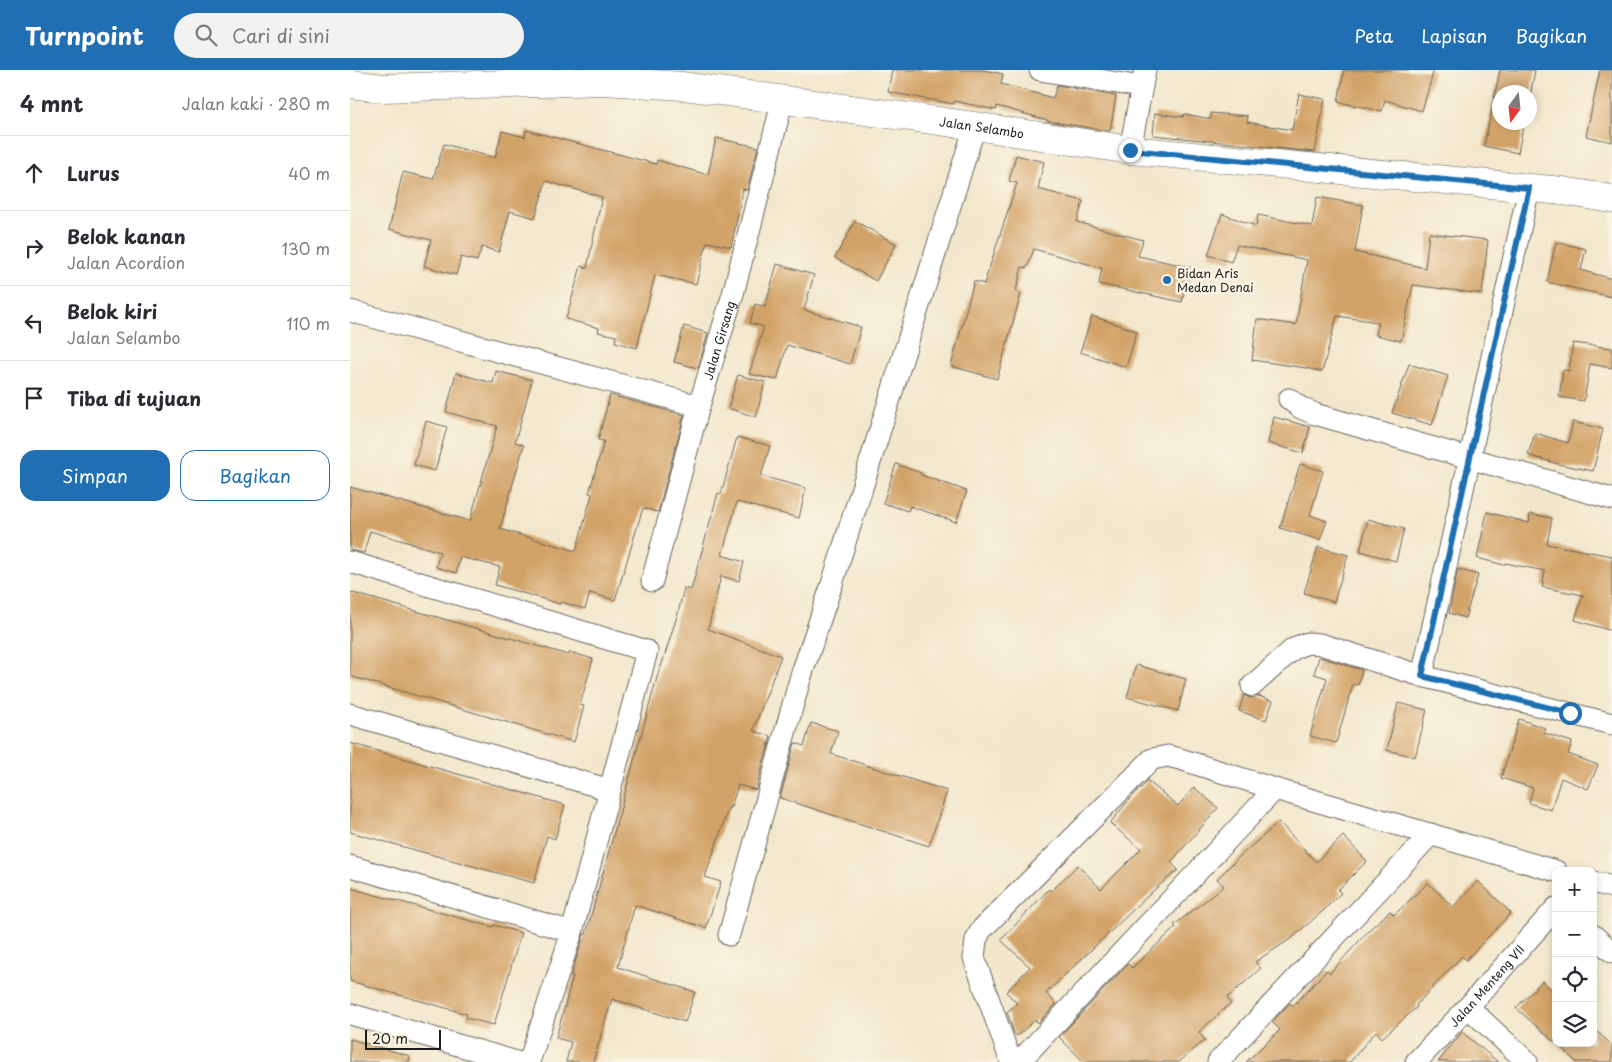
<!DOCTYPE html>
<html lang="id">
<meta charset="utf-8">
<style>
body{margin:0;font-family:"Playpen Sans",sans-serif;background:#f2f2f3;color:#2b2b33}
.controls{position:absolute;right:15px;bottom:15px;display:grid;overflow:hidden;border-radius:10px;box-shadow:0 2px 8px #0003}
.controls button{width:45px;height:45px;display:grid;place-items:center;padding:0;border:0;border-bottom:1px solid #e1e1e2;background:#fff;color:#2b2b33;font:25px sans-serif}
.compass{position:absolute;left:1142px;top:15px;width:45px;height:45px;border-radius:50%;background:#fff;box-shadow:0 2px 8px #0003;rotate:195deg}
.scale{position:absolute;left:15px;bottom:12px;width:76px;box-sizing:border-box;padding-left:5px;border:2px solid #1c1c1c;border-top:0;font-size:14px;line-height:18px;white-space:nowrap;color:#1c1c1c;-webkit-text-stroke:4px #fcf5e5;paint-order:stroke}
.stop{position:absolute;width:15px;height:15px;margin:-11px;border:4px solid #1f6fb2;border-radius:50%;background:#fff}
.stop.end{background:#1f6fb2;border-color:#fff;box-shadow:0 1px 5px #0008}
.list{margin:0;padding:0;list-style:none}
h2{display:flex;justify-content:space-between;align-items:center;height:65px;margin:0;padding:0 20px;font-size:21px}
h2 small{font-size:16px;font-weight:400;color:#7c7c81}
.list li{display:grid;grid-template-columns:32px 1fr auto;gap:15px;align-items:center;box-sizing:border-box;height:75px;padding:0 20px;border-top:1px solid #e1e1e2}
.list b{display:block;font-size:19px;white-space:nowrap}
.list p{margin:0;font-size:16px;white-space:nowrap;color:#7c7c81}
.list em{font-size:16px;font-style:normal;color:#7c7c81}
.actions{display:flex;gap:10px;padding:15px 20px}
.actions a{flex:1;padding:11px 0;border:1px solid #1f6fb2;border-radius:15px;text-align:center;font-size:18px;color:#1f6fb2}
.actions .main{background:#1f6fb2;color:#fff}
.icon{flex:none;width:28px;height:28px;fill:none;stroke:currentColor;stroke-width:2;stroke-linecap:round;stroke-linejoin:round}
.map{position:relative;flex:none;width:1262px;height:992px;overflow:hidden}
header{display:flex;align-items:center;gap:30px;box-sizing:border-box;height:70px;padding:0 25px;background:#1f6fb2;color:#fff}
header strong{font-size:24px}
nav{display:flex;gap:28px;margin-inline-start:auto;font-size:18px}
.search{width:350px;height:45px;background:#f2f2f3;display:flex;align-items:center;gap:12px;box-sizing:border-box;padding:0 18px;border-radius:28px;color:#7c7c81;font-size:19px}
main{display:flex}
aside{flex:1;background:#fff}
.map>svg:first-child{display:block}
</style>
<header>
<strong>Turnpoint</strong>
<div class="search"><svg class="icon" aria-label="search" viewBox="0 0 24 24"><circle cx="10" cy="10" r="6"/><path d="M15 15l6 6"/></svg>Cari di sini</div>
<nav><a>Peta</a><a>Lapisan</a><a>Bagikan</a></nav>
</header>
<main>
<aside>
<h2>4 mnt<small>Jalan kaki · 280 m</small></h2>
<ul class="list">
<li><svg class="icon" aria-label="ahead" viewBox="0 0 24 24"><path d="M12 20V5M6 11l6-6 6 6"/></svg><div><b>Lurus</b></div><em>40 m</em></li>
<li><svg class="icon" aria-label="right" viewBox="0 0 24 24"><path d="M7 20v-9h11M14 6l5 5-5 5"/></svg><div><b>Belok kanan</b><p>Jalan Acordion</p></div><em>130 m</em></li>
<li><svg class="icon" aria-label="left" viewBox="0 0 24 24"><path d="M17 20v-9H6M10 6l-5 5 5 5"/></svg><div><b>Belok kiri</b><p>Jalan Selambo</p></div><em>110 m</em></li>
<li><svg class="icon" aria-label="arrive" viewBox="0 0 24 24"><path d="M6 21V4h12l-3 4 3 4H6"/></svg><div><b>Tiba di tujuan</b></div></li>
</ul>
<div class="actions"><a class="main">Simpan</a><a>Bagikan</a></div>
</aside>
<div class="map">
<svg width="1262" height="992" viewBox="0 0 1262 992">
<rect width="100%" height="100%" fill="#fcf5e5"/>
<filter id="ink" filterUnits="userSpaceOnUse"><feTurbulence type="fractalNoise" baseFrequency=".02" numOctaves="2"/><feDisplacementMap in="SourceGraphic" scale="10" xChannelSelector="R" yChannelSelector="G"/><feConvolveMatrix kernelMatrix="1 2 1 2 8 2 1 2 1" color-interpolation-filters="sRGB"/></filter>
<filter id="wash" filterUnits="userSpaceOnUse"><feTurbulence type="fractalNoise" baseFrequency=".0096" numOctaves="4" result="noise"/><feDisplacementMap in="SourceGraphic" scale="20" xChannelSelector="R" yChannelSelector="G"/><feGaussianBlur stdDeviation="1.12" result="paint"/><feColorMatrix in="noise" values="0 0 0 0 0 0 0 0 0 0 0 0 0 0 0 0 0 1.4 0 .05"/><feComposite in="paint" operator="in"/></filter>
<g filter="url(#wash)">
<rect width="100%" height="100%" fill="#f2e7cc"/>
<g id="blocks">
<g fill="#d2a368">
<path d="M 542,0 L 633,0 L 653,4 L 651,14 L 703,28 L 707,15 L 766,26 L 760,61 L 697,51 L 697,50 L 647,36 L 646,40 L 604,31 L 604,34 L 538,22 Z"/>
<path d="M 994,0 L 1084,0 L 1072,41 L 1035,30 L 1032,41 L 988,32 Z"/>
<path d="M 1150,0 L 1185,0 L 1180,27 L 1180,22 L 1150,22 L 1150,52 L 1174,52 L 1168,83 L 1134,76 Z"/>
<path d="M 1250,0 L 1262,0 L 1262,72 L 1236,66 Z"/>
<path d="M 949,24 L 975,29 L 965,82 L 803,65 L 805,43 L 833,47 L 834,44 L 861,49 L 861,43 L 898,46 L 897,52 L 942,60 Z"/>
<path d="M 176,60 L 306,94 L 307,90 L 358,105 L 366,68 L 408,77 L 397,120 L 393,119 L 381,177 L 357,172 L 346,214 L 305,205 L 287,278 L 265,272 L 266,266 L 248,262 L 249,258 L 216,249 L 231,196 L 237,198 L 252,127 L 196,111 L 185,148 L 160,141 L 149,182 L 132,177 L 127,191 L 111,187 L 106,205 L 74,196 L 81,170 L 39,159 L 53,102 L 83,109 L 94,74 L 145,88 L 152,61 L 175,67 Z"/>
<path d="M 666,85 L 694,92 L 688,119 L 733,131 L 727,152 L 793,170 L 788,186 L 840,197 L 832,232 L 749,214 L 752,198 L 684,179 L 677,198 L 672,197 L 666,221 L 671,224 L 647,309 L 601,296 L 624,211 L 634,214 L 667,113 L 659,111 Z"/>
<path d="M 967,127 L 1013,135 L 1005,182 L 1075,198 L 1079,163 L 1138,170 L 1132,224 L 1063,215 L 1051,271 L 1026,265 L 1028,252 L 987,246 L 972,302 L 956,298 L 902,290 L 907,249 L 946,255 L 957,190 L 887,175 L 881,192 L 858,185 L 872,144 L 906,156 L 908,145 L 962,156 Z"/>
<path d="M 505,151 L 546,174 L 526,211 L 485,188 Z"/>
<path d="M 1206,172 L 1236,179 L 1231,200 L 1262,209 L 1262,227 L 1197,212 Z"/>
<path d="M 427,194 L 464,205 L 454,240 L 511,257 L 500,294 L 437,275 L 427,310 L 399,304 L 414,257 L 400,253 L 405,234 L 415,237 Z"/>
<path d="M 742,246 L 787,261 L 776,297 L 730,282 Z"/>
<path d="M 334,256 L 358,263 L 348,298 L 324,292 Z"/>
<path d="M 1223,273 L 1262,278 L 1262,298 L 1240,294 L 1234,331 L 1209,327 L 1213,300 L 1219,301 Z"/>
<path d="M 1059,294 L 1098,306 L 1082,355 L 1042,343 Z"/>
<path d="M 146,301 L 182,310 L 165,372 L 174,375 L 150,459 L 226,481 L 242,424 L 239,423 L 254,371 L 248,370 L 260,325 L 334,345 L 308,442 L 293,438 L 265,530 L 240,523 L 235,539 L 211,532 L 210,534 L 145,515 L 150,497 L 110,487 L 106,503 L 86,497 L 90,482 L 20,461 L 14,483 L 0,480 L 0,417 L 120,451 L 147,356 L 96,342 L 106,303 L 143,313 Z"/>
<path d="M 388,305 L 415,312 L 406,347 L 378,338 Z"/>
<path d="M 924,347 L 960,357 L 953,383 L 918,373 Z"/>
<path d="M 76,351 L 97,357 L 85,401 L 64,395 Z"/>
<path d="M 1223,352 L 1253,359 L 1243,401 L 1208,394 L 1178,385 L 1185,363 L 1218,373 Z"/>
<path d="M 387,367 L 420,376 L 411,406 L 456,418 L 449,448 L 387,432 L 372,485 L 394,492 L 389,511 L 371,506 L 358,559 L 431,586 L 403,661 L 421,666 L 406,720 L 388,715 L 381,737 L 379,737 L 355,807 L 371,812 L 356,858 L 285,835 L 268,897 L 345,922 L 335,952 L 262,929 L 243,992 L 216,992 L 221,972 L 206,968 L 223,906 L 221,906 L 234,864 L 236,864 L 310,597 L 311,597 L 328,543 L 334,518 L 341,520 L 368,423 L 371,424 Z"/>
<path d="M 546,394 L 571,403 L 571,405 L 617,421 L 606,452 L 560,436 L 558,441 L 533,433 Z"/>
<path d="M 950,394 L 973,401 L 960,445 L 977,451 L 970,470 L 930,458 Z"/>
<path d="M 1137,442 L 1179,453 L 1180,444 L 1202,448 L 1197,474 L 1262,486 L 1262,561 L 1225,550 L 1233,525 L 1192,517 L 1195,501 L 1155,493 L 1154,495 L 1127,488 Z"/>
<path d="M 1018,449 L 1054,459 L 1046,491 L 1010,481 Z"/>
<path d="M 968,477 L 998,485 L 984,532 L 954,523 Z"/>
<path d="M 1108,499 L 1128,505 L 1115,548 L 1099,543 Z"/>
<path d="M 0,522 L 219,585 L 220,582 L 243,589 L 230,635 L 234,636 L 224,672 L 0,606 Z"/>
<path d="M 969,587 L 1012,600 L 1008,615 L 1003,614 L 986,673 L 960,666 L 977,608 L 964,604 Z"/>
<path d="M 786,595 L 836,609 L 828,641 L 777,627 Z"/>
<path d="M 894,625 L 899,628 L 909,626 L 923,631 L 916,650 L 889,641 Z"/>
<path d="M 1048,633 L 1077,640 L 1065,687 L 1037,680 Z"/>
<path d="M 1169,649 L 1195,658 L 1194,663 L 1222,672 L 1218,684 L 1248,695 L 1238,719 L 1211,708 L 1201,740 L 1179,733 L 1183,718 L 1151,708 Z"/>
<path d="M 461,653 L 488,661 L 481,684 L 597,721 L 579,776 L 430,728 L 445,673 L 454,676 Z"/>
<path d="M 0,673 L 215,735 L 205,769 L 197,766 L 184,813 L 0,762 Z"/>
<path d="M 798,711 L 828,736 L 844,717 L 868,738 L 821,792 L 828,800 L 804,820 L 696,923 L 706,934 L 688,953 L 685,950 L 667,966 L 664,963 L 657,942 L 667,933 L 656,922 L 680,897 L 651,870 L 699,819 L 701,821 L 728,795 L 751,819 L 791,779 L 760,753 L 778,731 Z"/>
<path d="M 929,752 L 966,792 L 993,766 L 1017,791 L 988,820 L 991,823 L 973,841 L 942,868 L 905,892 L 911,898 L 877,928 L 881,933 L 849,962 L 855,970 L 829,992 L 734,992 L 709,967 L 778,894 L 782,898 L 826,857 L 824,855 L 874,816 L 867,809 L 890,786 Z"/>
<path d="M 1128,811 L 1161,843 L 1116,890 L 1112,886 L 1066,935 L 1067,937 L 1032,968 L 1026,961 L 1000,992 L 896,992 L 930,960 L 922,952 L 940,933 L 943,936 L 977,900 L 980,903 L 1022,857 L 1040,841 L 1044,845 L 1078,813 L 1103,837 Z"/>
<path d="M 0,818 L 143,857 L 144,855 L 171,863 L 144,955 L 116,948 L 117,944 L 0,911 Z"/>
<path d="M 1192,911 L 1206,923 L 1206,972 L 1204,970 L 1203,971 L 1166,938 Z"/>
<path d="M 1243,958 L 1262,975 L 1262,992 L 1226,992 L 1207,973 L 1243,973 Z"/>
<path d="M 1112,962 L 1148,992 L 1088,992 Z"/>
<path d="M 0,969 L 60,986 L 59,992 L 0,992 Z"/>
</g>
</g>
</g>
<g filter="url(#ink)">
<use href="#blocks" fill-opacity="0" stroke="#67635a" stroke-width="1"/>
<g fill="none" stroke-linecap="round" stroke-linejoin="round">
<defs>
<g id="street">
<path d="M 690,0 L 791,17"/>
<path d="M 780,80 L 795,0"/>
<path d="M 0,241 L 349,336"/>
<path d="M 939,329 L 951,338 L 965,344 L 1262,429"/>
<path d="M 0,492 L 297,581 L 222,862 L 179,992"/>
<path id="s1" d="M 302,511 L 349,336 L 383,224 L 433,29"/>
<path d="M 1072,606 L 1179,118"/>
<path d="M 902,616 L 942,580 L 949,576 L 958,573 L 970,574 L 1072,606 L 1262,654"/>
<path d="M 0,644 L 260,720"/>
<path d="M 0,796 L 222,862"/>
<path d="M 1243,812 L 1262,817"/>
<path d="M 379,865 L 450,609 L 482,514 L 625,56"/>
<path d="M 1243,865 L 1262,882"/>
<path d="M 1118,937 L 1177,992"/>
<path d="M 0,944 L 167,992"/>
<path d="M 661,992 L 624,888 L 626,870 L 631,860 L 802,689 L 818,686 L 830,689 L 925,719 L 1206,801"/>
<path d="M 669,992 L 925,719"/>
<path d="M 868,992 L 1081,764"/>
<path id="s2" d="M 1066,992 L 1118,937 L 1206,838"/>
</g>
<g id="secondary">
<path id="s3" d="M 0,14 L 33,18 L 253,11 L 333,16 L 625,56 L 780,80 L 1213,121 L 1262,129"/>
</g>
</defs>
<use href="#street" stroke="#67635a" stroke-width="23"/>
<use href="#secondary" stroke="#67635a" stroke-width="29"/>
<use href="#street" stroke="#fff" stroke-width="21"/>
<use href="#secondary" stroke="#fff" stroke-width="28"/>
</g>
</g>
<g fill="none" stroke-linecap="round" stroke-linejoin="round" filter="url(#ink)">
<path stroke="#1f6fb2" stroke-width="6" d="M 780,80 L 1179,118 L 1072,606 L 1220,643"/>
</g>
<circle fill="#1f6fb2" stroke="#fcf5e5" stroke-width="2" cx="817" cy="210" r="5"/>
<g text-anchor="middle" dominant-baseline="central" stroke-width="5" stroke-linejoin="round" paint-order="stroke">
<g font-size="12" fill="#1c1c1c" stroke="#fcf5e5">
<text stroke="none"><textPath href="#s3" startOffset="635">Jalan Selambo</textPath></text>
<text stroke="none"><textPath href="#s1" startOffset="250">Jalan Girsang</textPath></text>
<text stroke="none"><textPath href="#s2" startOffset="104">Jalan Menteng VII</textPath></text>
</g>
<g font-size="12" fill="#1c1c1c" stroke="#fcf5e5" text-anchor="start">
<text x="827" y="203">Bidan Aris<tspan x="827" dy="14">Medan Denai</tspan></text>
</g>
</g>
</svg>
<div class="controls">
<button>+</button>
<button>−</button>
<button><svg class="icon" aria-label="locate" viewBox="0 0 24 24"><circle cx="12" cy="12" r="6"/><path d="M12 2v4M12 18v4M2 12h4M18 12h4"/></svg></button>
<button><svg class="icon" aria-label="layers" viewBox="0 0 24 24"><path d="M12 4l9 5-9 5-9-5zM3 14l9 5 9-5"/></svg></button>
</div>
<svg class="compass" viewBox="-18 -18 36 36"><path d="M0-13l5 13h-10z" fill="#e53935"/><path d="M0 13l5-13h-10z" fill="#7c7c81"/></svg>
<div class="scale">20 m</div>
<div class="stop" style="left:1220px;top:643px"></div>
<div class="stop end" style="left:780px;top:80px"></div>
</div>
</main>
